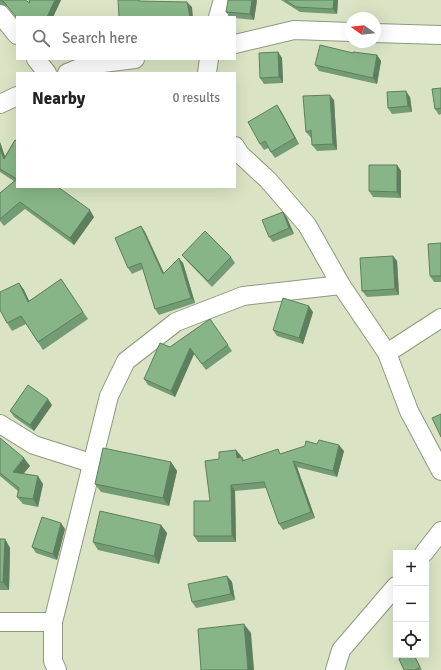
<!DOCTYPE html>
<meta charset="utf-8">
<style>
body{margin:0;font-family:Signika,sans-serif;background:#f2f2f2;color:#222}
.controls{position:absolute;right:12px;bottom:12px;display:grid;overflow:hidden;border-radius:0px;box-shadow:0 4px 16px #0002}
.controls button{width:36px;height:36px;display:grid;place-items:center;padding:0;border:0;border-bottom:1px solid #e0e0e0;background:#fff;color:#222;font:20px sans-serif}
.compass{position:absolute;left:345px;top:12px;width:36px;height:36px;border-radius:50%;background:#fff;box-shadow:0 4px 16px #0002;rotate:285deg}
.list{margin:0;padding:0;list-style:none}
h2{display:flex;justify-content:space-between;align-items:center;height:52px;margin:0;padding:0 16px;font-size:17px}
h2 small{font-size:13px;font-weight:400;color:#767676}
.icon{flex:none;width:22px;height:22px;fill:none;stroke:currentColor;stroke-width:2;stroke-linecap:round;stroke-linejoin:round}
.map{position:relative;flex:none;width:441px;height:670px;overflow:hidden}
.search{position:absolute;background:#fff;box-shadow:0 4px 16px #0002;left:16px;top:16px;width:220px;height:44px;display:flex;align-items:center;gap:10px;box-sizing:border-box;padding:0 14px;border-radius:0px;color:#767676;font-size:15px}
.panel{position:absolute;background:#fff;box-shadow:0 4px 16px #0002;left:16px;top:72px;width:220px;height:116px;border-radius:0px}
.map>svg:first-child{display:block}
</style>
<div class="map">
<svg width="441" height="670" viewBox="0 0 441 670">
<rect width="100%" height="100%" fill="#dae4c4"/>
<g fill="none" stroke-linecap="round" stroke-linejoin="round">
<defs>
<g id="minor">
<path d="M 0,14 L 17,35"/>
<path d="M 218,17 L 223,0"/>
<path d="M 375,33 L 441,35"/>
<path d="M 235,44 L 294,30 L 351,32"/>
<path d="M 36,59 L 47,73"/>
<path d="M 67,73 L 87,65 L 135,59"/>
<path d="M 207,73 L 209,59"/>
<path d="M 0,104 L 17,96"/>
<path d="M 235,146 L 240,154 L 268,180 L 307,225 L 341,285 L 387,353 L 409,411 L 441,471"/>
<path d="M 387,353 L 441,318"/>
<path d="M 0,424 L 34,445 L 91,463"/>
<path d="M 424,553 L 441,531"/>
<path d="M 0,622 L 53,622"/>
<path d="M 57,670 L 53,661 L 53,622 L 109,396 L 126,361 L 176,322 L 243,296 L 341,285"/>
<path d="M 335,670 L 341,650 L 396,586"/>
</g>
</defs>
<use href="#minor" stroke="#8f997b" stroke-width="20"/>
<use href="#minor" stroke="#fff" stroke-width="18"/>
</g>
<g fill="#749c74">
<path d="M 29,0 L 61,0 L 53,17 L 17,17 L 17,18 L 8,7 L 0,4 L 0,1 L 30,3 Z"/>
<path d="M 257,0 L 254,20 L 235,18 L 235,17 L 230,17 L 226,12 Z"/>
<path d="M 281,0 L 338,0 L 337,14 L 300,12 Z"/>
<path d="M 278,52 L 282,58 L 283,83 L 264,84 L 260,78 Z"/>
<path d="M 353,53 L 377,55 L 381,61 L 377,84 L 319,71 L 315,65 Z"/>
<path d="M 441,88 L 441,114 L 439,115 L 435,109 Z"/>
<path d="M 410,97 L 412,112 L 392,114 L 388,108 Z"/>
<path d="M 334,100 L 337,150 L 317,151 L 312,145 L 312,137 L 311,138 L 306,132 Z"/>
<path d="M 277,105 L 281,111 L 299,144 L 275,158 L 268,148 L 264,150 L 260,144 Z"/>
<path d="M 15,140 L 17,187 L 94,217 L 74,245 L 25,209 L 4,226 L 0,221 L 0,193 L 14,181 L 0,172 L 0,142 L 5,156 Z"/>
<path d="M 397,165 L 401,171 L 401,198 L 373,197 L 369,191 Z"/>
<path d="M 283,212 L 287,218 L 294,234 L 273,242 L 269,237 Z"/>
<path d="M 141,226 L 145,232 L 164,273 L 183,263 L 195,303 L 159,315 L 155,309 L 143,269 L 132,274 L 128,268 Z"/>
<path d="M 441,243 L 441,282 L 434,282 L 430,276 Z"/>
<path d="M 182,255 L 231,257 L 235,263 L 212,287 L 186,260 Z"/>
<path d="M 393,256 L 397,261 L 399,295 L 367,297 L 362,291 Z"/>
<path d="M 61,279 L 88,319 L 43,350 L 26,324 L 12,331 L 7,323 L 19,283 L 24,290 L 29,301 Z"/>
<path d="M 313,312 L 303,344 L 277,336 L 273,330 Z"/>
<path d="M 210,319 L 232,351 L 206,370 L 194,354 L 175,397 L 148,385 L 144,379 L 170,347 Z"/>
<path d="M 52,405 L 34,431 L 14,417 L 10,411 Z"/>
<path d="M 0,438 L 30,466 L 23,474 L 43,484 L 38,507 L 23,504 L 17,497 L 18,491 L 0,476 Z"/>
<path d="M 236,450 L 241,456 L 241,458 L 242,457 L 244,460 L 281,454 L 344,451 L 337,477 L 297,467 L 315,518 L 283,530 L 279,524 L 266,488 L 235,491 L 236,542 L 198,542 L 194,536 L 210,501 L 219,459 Z"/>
<path d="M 171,462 L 177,471 L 169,506 L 101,492 L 95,484 Z"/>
<path d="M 161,525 L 167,533 L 159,564 L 98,550 L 93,542 Z"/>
<path d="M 65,529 L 57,560 L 36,553 L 32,547 Z"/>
<path d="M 0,539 L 5,539 L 10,548 L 9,590 L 0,590 Z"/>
<path d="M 227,576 L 232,582 L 235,600 L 196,608 L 192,602 Z"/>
<path d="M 406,655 L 414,655 L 422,670 L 404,670 Z"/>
</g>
<g fill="#5e7f5e">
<path d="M 55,0 L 61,0 L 53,17 L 47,17 Z"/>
<path d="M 252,0 L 257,0 L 254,20 L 250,14 Z"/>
<path d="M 334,0 L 338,0 L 337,14 L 333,9 Z"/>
<path d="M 187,2 L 192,7 L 193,17 L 190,17 Z"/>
<path d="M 278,52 L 282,58 L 283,83 L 279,77 Z"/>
<path d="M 377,55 L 381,61 L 377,84 L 373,78 Z"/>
<path d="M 406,91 L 410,97 L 412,112 L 408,106 Z"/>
<path d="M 330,95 L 334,100 L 337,150 L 333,144 Z"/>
<path d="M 277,105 L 281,111 L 299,144 L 295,138 Z"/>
<path d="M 0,142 L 8,166 L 4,159 L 0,149 Z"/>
<path d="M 397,165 L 401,171 L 401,198 L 397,192 Z"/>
<path d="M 90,210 L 94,217 L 74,245 L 70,238 Z"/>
<path d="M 283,212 L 287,218 L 294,234 L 289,228 Z"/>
<path d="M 141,226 L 145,232 L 167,280 L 163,274 Z"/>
<path d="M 393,256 L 397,261 L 399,295 L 395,289 Z"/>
<path d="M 179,258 L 183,263 L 195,303 L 191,298 Z"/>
<path d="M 19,283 L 24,290 L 33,309 L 28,302 Z"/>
<path d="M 309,306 L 313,312 L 303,344 L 299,338 Z"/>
<path d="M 190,348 L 194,354 L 175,397 L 171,391 Z"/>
<path d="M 48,399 L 52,405 L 34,431 L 30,425 Z"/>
<path d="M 339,445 L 344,451 L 337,477 L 333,471 Z"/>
<path d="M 236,450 L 241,456 L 241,464 L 237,458 Z"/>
<path d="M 24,458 L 30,466 L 18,480 L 13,472 Z"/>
<path d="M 293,461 L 297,467 L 315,518 L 311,512 Z"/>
<path d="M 171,462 L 177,471 L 169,506 L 163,498 Z"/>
<path d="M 38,476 L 43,484 L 38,507 L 33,499 Z"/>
<path d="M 231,485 L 235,491 L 236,542 L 232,536 Z"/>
<path d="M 61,523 L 65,529 L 57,560 L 53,554 Z"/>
<path d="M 161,525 L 167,533 L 159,564 L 154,556 Z"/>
<path d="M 5,539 L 10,548 L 9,590 L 3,582 Z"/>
<path d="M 227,576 L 232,582 L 235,600 L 231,594 Z"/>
<path d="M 244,624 L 251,633 L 254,670 L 248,670 Z"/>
</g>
<g fill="#87b587" stroke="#5e7f5e">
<path d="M 0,0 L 25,0 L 30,3 L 29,0 L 55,0 L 47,17 L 17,17 L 17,18 L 4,2 Z"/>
<path d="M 118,0 L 139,0 L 139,1 L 187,2 L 190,17 L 119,17 Z"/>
<path d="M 228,0 L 252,0 L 250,14 L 226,12 Z"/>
<path d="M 285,0 L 334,0 L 333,9 L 296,7 Z"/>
<path d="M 320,45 L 353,53 L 353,52 L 377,55 L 373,78 L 315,65 Z"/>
<path d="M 278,52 L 279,77 L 260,78 L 259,53 Z"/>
<path d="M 441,88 L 441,108 L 435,109 L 432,89 Z"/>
<path d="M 406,91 L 408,106 L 388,108 L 387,92 Z"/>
<path d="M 330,95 L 333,144 L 312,145 L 311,130 L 306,132 L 303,96 Z"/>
<path d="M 277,105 L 295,138 L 271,152 L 265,141 L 260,144 L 248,122 Z"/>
<path d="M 15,140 L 17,141 L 17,187 L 58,187 L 90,210 L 70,238 L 20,202 L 0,219 L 0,193 L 17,179 L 0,169 L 0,149 L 4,159 Z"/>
<path d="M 369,165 L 397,165 L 397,192 L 369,191 Z"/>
<path d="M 283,212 L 289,228 L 269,237 L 262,220 Z"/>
<path d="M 141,226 L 163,274 L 179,258 L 191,298 L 155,309 L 141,263 L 128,268 L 115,238 Z"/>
<path d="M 205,231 L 231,257 L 208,281 L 182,255 Z"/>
<path d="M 441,243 L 441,276 L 430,276 L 428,244 Z"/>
<path d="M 393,256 L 395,289 L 362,291 L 360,258 Z"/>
<path d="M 61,279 L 83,312 L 38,342 L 21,316 L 7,323 L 0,310 L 0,292 L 19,283 L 28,302 Z"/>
<path d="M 283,298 L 309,306 L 299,338 L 273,330 Z"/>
<path d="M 210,319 L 228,345 L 202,364 L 190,348 L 171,391 L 144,379 L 160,343 L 170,347 Z"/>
<path d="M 28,385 L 48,399 L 30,425 L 10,411 Z"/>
<path d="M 441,414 L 441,437 L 432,418 Z"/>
<path d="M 0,438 L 24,458 L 13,472 L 38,476 L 33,499 L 17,497 L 19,488 L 0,473 Z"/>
<path d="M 319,440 L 339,445 L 333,471 L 293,461 L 311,512 L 279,524 L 264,482 L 231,485 L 232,536 L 194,536 L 194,501 L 210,501 L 205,461 L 219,459 L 219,452 L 236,450 L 237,458 L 242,457 L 242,461 L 278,449 L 280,454 L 305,446 L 306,441 L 317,444 Z"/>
<path d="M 103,448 L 171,462 L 163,498 L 95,484 Z"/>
<path d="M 100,511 L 161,525 L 154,556 L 93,542 Z"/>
<path d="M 42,517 L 61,523 L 53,554 L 32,547 Z"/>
<path d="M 0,539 L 5,539 L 3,582 L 0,582 Z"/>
<path d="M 227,576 L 231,594 L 192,602 L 188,584 Z"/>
<path d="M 244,624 L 248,670 L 201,670 L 198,629 Z"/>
<path d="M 406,655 L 414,655 L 420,667 L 415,670 L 404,670 L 399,659 Z"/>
</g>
</svg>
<div class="controls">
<button>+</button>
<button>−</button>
<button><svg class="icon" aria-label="locate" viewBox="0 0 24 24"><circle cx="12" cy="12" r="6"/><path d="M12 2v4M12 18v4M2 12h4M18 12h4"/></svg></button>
</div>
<svg class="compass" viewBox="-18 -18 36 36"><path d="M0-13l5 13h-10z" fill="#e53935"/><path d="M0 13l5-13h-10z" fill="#767676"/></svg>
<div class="search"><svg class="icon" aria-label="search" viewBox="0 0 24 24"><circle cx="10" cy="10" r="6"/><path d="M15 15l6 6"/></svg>Search here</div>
<section class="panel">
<h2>Nearby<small>0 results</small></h2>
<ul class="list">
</ul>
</section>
</div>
